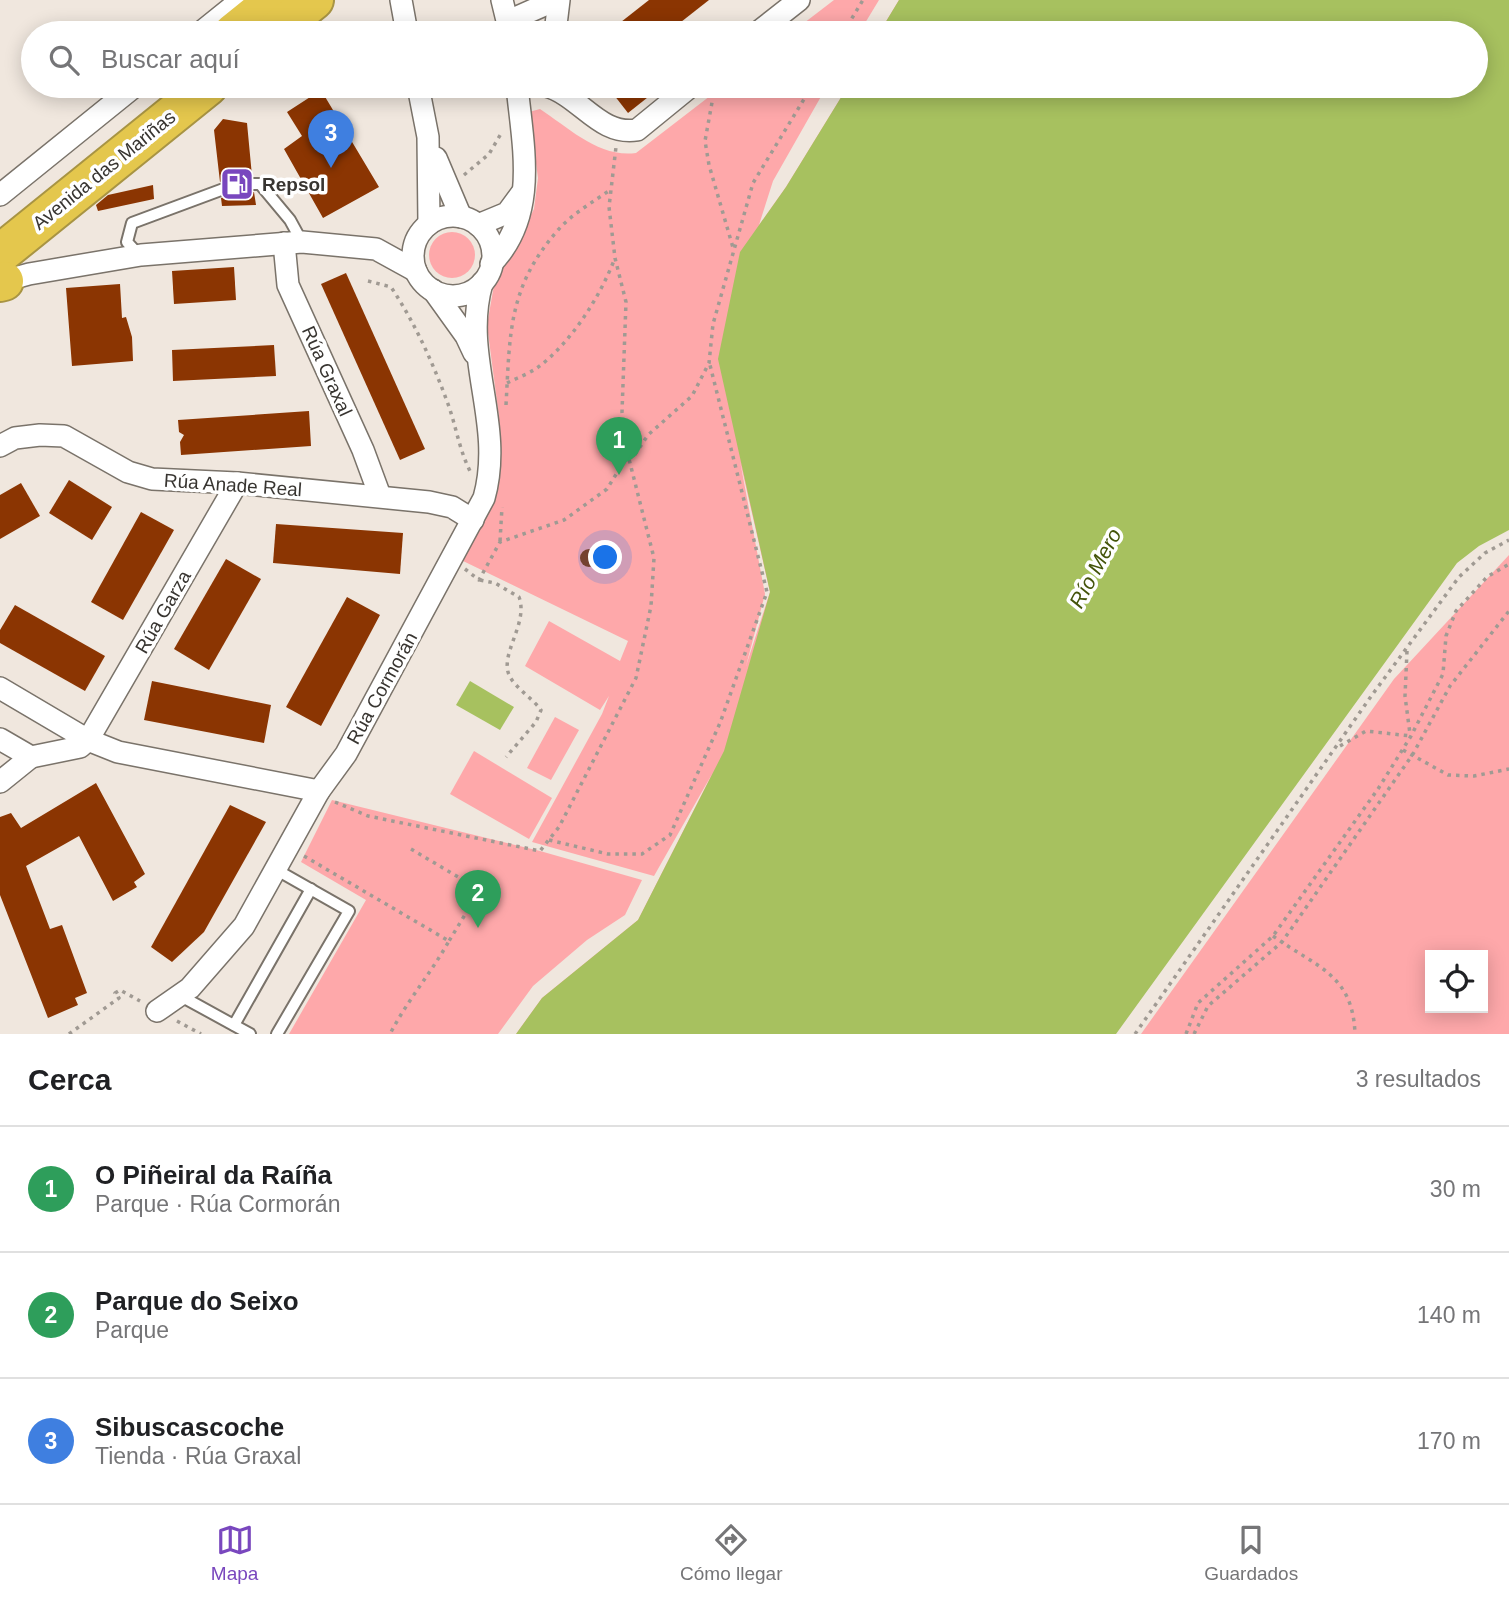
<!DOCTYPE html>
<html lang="es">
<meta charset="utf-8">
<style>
body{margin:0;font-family:Arial,sans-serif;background:#f6f6f6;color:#202124}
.controls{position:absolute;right:21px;bottom:21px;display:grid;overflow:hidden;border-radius:0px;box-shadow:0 4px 18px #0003}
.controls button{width:63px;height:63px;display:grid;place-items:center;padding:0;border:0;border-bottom:2px solid #e0e0e0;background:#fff;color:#202124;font:35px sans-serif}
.you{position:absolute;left:606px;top:558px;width:24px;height:24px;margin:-18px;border:5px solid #fff;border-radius:50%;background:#1a73e8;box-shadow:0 0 0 10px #1a73e833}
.badge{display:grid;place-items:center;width:46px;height:46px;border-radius:50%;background:#7947be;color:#fff;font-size:23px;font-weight:700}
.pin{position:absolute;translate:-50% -58px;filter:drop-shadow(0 2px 4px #0008)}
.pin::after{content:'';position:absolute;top:37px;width:24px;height:21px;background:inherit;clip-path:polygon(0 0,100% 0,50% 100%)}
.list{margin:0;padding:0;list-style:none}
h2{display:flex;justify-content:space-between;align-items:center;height:91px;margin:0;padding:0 28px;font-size:30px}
h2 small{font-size:23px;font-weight:400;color:#757577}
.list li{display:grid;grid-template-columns:46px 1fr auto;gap:21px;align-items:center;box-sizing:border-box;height:126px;padding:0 28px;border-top:2px solid #e0e0e0}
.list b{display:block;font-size:26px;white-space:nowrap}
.list p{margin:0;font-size:23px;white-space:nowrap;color:#757577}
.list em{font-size:23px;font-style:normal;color:#757577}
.icon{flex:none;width:38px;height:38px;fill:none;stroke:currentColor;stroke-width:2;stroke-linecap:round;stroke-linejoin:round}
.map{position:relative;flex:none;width:1509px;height:1034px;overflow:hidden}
.search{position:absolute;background:#fff;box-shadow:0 4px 18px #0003;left:21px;right:21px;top:21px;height:77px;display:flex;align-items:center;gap:18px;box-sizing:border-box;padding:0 24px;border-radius:38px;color:#757577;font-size:26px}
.sheet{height:469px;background:#fff}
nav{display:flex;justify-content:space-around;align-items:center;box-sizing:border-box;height:98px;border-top:2px solid #e0e0e0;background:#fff;font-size:19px;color:#757577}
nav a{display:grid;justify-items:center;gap:4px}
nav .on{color:#7947be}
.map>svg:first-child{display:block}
</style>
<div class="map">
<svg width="1509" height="1034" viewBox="0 0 1509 1034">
<rect width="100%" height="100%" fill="#f0e7de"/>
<g fill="#fea8aa" fill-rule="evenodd">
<path d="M 834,0 L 879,0 L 859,33 L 791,33 Z"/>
<path d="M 899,0 L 1509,0 L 1509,196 L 785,873 L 516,1034 L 542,998 L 638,920 L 712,774 L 654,876 L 532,842 L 602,714 L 609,696 L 600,710 L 525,666 L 549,621 L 620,661 L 628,641 L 461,560 L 498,466 L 499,417 L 487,325 L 494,285 L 534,209 L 538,178 L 529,112 L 540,109 C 569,128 599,158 636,153 L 723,86 L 827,86 L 773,181 L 759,225 L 786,187 L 848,86 L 1476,86 L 1476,33 L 879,33 ZM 740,461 L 770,592 L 746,666 L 765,594 Z"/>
<circle cx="452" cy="255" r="23"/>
<path d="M 1509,555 L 1509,1034 L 1141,1034 L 1394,679 ZM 1430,955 L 1483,955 L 1483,1008 L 1430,1008 Z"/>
<path d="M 555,717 L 579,730 L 551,780 L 527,768 Z"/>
<path d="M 474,751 L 552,798 L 529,839 L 450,794 Z"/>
<path d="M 332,800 L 540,851 L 642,880 L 625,915 L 587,940 L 533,986 L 498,1034 L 289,1034 L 366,900 L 301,862 Z"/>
</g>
<g fill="#a7c15f">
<path d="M 899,0 L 1509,0 L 1509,530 L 1479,546 L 1457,563 L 1116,1034 L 516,1034 L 542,998 L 638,920 L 724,751 L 770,592 L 718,359 L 740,252 L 786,187 L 848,86 L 1476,86 L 1476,33 L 879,33 Z"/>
<path d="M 470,681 L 514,707 L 500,730 L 456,705 Z"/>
</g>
<g fill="#8b3502">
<path d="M 649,0 L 709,0 L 667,33 L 607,33 Z"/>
<path d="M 607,86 L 662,86 L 628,113 Z"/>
<path d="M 321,90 L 379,187 L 323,218 L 284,149 L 302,136 L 287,112 Z"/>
<path d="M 223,119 L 247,123 L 252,176 L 235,176 L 220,182 L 214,130 Z"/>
<path d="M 153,185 L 154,199 L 98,211 L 96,205 L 108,195 Z"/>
<path d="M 238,192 L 254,192 L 256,205 L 222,206 L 221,198 Z"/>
<path d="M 234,267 L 236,300 L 174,304 L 172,271 Z"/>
<path d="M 346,273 L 425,449 L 400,460 L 321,284 Z"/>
<path d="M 120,284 L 122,318 L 126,317 L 132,337 L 133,361 L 72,366 L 66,288 Z"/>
<path d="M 274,345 L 276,376 L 173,381 L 172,350 Z"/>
<path d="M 309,411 L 311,446 L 181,455 L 180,442 L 184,435 L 179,432 L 178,420 Z"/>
<path d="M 69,480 L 112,507 L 92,540 L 49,513 Z"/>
<path d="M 21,483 L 40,516 L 0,539 L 0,495 Z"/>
<path d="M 141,512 L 174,530 L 123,620 L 91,602 Z"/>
<path d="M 276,524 L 403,533 L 400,574 L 273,563 Z"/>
<circle cx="589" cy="558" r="9"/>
<path d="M 226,559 L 261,579 L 209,670 L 174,649 Z"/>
<path d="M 347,597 L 380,615 L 321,726 L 286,707 Z"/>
<path d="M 15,605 L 105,656 L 85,691 L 0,643 L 0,630 Z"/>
<path d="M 152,681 L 271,705 L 264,743 L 144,720 Z"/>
<path d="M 96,783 L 145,874 L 134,882 L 137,887 L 113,901 L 79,836 L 26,866 L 50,929 L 62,925 L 87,993 L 75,998 L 78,1005 L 48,1018 L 0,895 L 0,817 L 11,813 L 21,828 Z"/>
<path d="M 230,805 L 266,822 L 204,932 L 172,962 L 151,947 Z"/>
</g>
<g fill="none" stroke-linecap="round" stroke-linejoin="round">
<defs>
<g id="lane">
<path d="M 138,254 L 127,242 L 132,223 L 237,184 L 260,184 L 290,220 L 302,242"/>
<path d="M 275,869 L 349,911 L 277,1034"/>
<path d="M 179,995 L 250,1034"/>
<path d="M 234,1025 L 311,889"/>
</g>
<g id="street">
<path d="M 401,0 L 407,33"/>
<path d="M 502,0 L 510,33"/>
<path d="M 200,33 L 241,0"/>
<path d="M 501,33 L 515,18 L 556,0"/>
<path d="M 555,33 L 559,0"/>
<path d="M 757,33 L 799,0"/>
<path d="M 418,86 L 428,137 L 429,224"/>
<path d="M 546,86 C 581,96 599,136 637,130 L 691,86"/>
<path d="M 436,158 L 461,217"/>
<path d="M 0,195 L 135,86"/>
<circle cx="453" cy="256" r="40"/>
<path d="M 478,225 L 507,213 L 521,194"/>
<path d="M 284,243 L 288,285 L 363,450 L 380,496"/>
<path d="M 491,264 C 539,215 523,147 517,86"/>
<path d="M 4,281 L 29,274 L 141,255 L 302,242 L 376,249 L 416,271"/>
<path d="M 433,290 L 466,336 L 474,353"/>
<path d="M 0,446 L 15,438 L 40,435 L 64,436 L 128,472 L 152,479 L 237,483 L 429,502 L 452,507 L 473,520"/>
<path d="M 0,688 L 88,740 L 118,752 L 319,791"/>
<path d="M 0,739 L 31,757 L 80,747 L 88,740 L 237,483"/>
<path d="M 0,782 L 31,757"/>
<path d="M 157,1011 L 190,988 L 244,926 L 319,791 L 346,754 L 484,498 C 505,423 461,356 482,283"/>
</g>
<g id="highway">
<path d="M 233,33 L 274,0"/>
<path d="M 273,33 L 314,0"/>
<path d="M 0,254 L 208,86"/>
<path d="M 0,282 L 4,281"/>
</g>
</defs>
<use href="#lane" stroke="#7a736a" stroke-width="14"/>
<use href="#street" stroke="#7a736a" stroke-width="24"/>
<use href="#highway" stroke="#a89443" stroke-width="42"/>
<g stroke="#a09a93" stroke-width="3.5" stroke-dasharray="3.5 5" stroke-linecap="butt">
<path d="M 843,33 L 863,0"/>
<path d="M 715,86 L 705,141 L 709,165 L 734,251"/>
<path d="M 464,175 L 489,154 L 502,132"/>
<path d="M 368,281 L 391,287 C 415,323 433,363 448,404 C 456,426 459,449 470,471"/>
<path d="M 507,383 C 517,378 528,374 537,368 C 571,343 600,297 615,258"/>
<path d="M 506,405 C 510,333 508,287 558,230 C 572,214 593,202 610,190"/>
<path d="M 500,541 L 502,507"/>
<path d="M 465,569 L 479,580 L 500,542 L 564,520 L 607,489 L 628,455 L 634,456 L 648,435 L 692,396 L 709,363 L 713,324 L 753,183 L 812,86"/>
<path d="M 480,580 L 495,583 L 519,597 C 529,624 498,655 510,677 C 517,689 533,699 541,710 L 536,722 L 506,757"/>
<path d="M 1407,651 L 1405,696 L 1410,734"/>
<path d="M 1340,746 L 1366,731 L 1411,736"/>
<path d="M 1403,750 L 1448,775 L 1474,776 L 1509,769"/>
<path d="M 335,802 L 368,816 L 540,851 L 559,827 L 636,678 L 651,606 L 654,558 L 628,455 L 622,412 L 626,302 L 615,258 L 609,207 L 616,147"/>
<path d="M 549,840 L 608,854 L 642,854 L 670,835 L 720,723 L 767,592 L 710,365"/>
<path d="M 411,849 L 480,890 L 449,941"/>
<path d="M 304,856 L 449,941 C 431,973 407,1001 390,1034"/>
<path d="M 1273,936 C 1316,967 1353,974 1355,1034"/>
<path d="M 177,1021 L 201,1034"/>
<path d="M 69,1034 L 119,998 L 115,993 L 120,990 L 140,1001"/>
<path d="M 1135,1034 L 1372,695 L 1459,577 L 1485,553 L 1509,540"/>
<path d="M 1186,1034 L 1198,1003 L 1273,936 L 1378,789 L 1411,736 L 1443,674 L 1446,636 L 1456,611 L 1487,577 L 1509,564"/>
<path d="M 1194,1034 L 1208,1006 L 1282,942 L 1413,754 L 1450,686 L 1509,611"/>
</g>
<use href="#lane" stroke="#fff" stroke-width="10"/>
<use href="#street" stroke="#fff" stroke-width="21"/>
<use href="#highway" stroke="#e4c74d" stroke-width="38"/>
</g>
<defs>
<symbol id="fuel-square" viewBox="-11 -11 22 22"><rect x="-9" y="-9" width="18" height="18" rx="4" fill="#7947be" stroke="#fff"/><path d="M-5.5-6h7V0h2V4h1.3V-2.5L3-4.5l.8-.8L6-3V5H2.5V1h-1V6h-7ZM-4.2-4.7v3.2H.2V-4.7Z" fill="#fff"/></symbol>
</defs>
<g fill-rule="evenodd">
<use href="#fuel-square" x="218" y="165" width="38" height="38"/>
</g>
<g text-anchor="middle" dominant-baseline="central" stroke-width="7" stroke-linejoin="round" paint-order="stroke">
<g font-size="19" fill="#383531" stroke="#fff">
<text transform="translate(104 170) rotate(-39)">Avenida das Mariñas</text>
<text transform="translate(327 371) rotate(66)">Rúa Graxal</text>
<text transform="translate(233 485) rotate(4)">Rúa Anade Real</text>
<text transform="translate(163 612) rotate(-60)">Rúa Garza</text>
<text transform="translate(382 688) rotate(-61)">Rúa Cormorán</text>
</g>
<g font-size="19" font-weight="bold" fill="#383531" stroke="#fff" text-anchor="start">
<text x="262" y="184">Repsol</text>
</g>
<g font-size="21" font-style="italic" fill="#44540a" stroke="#fff">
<text transform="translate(1095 568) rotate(-62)">Río Mero</text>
</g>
</g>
</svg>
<div class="controls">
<button><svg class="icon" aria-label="locate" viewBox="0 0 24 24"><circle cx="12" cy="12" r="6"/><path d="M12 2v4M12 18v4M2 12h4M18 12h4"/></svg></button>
</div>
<div class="you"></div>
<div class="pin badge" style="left:619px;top:475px;background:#2e9e5b">1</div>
<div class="pin badge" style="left:478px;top:928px;background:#2e9e5b">2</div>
<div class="pin badge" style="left:331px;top:168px;background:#3f7fe0">3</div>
<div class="search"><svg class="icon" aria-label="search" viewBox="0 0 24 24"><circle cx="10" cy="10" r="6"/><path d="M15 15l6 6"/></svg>Buscar aquí</div>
</div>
<section class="sheet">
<h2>Cerca<small>3 resultados</small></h2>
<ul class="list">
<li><span class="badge" style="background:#2e9e5b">1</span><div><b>O Piñeiral da Raíña</b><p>Parque · Rúa Cormorán</p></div><em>30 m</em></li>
<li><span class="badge" style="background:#2e9e5b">2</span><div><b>Parque do Seixo</b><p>Parque</p></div><em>140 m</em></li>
<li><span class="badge" style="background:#3f7fe0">3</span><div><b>Sibuscascoche</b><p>Tienda · Rúa Graxal</p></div><em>170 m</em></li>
</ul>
</section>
<nav>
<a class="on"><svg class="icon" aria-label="map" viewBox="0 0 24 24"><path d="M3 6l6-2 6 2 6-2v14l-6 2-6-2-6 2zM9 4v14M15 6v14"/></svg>Mapa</a>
<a><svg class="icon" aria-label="directions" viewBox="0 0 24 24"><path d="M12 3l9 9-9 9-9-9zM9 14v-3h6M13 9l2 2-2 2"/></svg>Cómo llegar</a>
<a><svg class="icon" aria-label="saved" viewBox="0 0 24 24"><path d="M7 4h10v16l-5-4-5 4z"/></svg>Guardados</a>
</nav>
